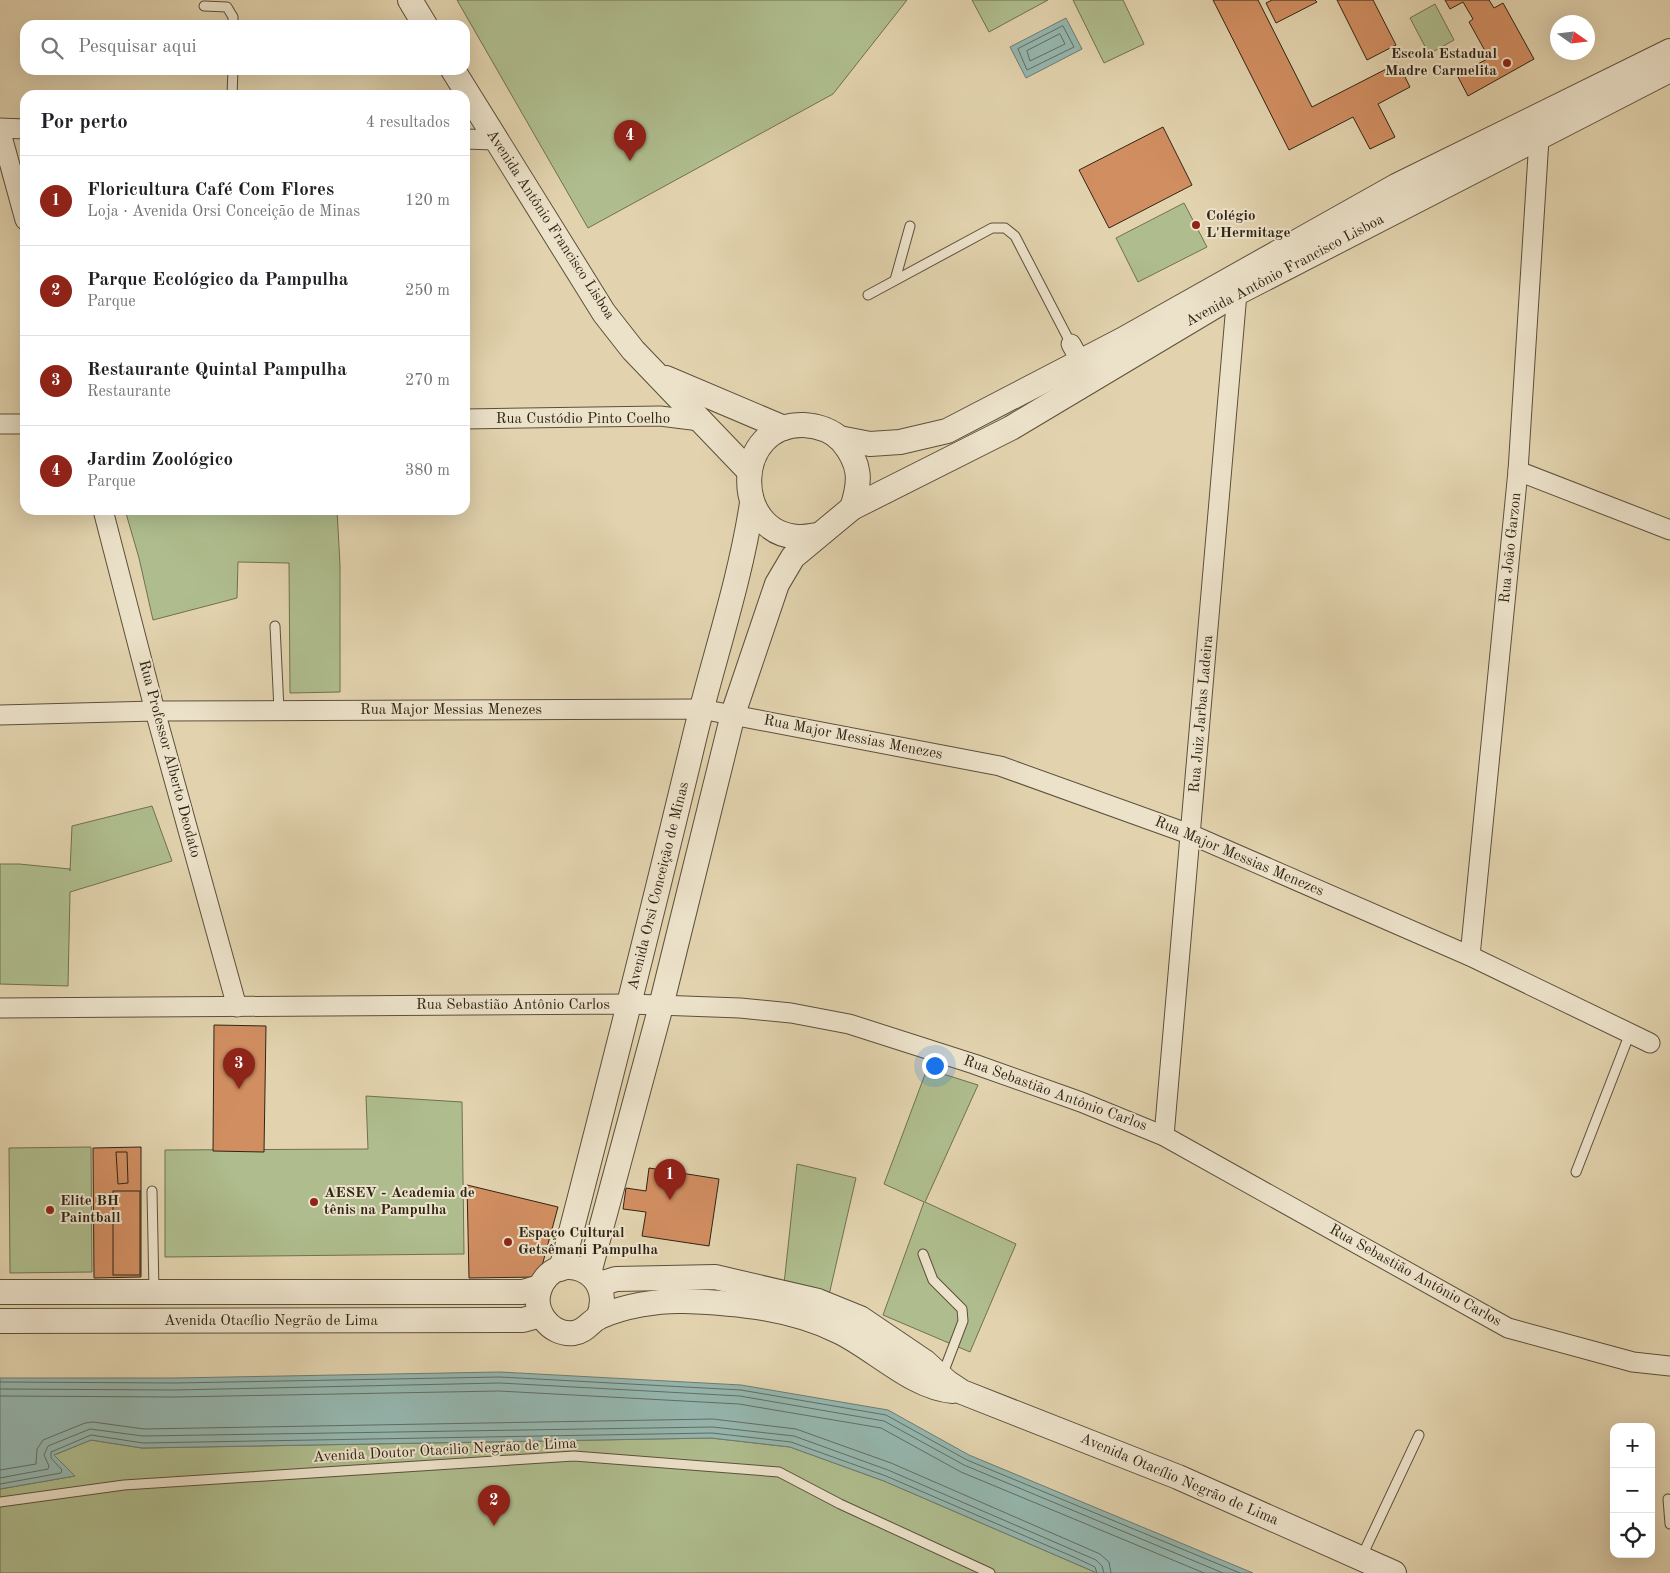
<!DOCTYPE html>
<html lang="pt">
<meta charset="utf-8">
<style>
body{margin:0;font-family:"Old Standard TT",serif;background:#f6f6f6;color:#202124}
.controls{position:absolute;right:15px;bottom:15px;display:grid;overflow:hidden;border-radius:10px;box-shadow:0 5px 20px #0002}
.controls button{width:45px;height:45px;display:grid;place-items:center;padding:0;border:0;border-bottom:1px solid #e0e0e0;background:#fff;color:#202124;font:25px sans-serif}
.compass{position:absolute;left:1550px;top:15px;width:45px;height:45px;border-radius:50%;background:#fff;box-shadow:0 5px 20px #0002;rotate:104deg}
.you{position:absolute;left:934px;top:1065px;width:18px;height:18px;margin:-12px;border:4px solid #fff;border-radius:50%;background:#1a73e8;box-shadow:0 0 0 8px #1a73e833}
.badge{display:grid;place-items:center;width:32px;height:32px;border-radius:50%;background:#8f2418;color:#fff;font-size:16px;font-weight:700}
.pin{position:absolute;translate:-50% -41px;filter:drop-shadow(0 1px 2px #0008)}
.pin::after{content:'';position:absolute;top:26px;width:18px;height:15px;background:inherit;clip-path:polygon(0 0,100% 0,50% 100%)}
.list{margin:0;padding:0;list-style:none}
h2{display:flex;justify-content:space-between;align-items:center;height:65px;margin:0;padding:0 20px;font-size:21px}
h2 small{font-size:16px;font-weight:400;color:#757577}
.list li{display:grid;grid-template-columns:32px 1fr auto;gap:15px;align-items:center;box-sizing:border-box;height:90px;padding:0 20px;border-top:1px solid #e0e0e0}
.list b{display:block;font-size:19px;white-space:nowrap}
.list p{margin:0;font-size:16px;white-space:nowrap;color:#757577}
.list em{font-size:16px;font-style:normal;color:#757577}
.icon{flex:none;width:28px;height:28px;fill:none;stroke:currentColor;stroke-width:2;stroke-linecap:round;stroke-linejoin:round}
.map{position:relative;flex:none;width:1670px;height:1573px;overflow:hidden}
.search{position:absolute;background:#fff;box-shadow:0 5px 20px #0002;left:20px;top:20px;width:450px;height:55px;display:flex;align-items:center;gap:12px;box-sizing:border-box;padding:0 18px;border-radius:15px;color:#757577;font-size:19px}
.panel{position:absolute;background:#fff;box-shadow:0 5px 20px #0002;left:20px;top:90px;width:450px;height:425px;border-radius:15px}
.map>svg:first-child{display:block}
</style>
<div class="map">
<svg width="1670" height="1573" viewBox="0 0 1670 1573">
<rect width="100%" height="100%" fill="#e2d3ae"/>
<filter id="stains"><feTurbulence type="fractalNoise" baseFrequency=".004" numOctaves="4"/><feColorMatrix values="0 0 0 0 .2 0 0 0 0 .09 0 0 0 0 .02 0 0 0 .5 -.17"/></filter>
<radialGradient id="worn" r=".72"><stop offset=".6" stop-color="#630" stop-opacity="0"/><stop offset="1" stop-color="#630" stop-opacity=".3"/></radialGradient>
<g fill="#afbd8e" stroke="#707052">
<path d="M 457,0 L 907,0 L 833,94 L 588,228 Z"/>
<path d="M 972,0 L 1048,0 L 989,32 Z"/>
<path d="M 1073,0 L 1123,0 L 1144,44 L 1104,63 Z"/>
<path d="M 1435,4 L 1454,40 L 1429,54 L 1410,18 Z"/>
<path d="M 1184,203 L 1207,247 L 1138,282 L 1116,238 Z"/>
<path d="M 125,510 L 337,510 L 340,565 L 340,692 L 290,693 L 289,563 L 238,562 L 237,598 L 153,620 L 139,558 Z"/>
<path d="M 152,806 L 172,861 L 70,892 L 68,986 L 0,984 L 0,864 L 19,864 L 70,869 L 70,871 L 72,826 Z"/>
<path d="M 927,1069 L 978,1085 L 925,1202 L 1016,1244 L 970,1352 L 883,1315 L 924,1202 L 884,1184 Z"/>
<path d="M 366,1096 L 462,1102 L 464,1254 L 165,1257 L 165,1150 L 368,1149 Z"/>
<path d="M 91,1147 L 92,1272 L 10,1273 L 9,1148 Z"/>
<path d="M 797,1164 L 856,1178 L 829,1295 L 784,1284 Z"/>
<path d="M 711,1438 L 790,1447 L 884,1481 L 1097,1573 L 0,1573 L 0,1489 L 75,1476 L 54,1455 L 91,1440 L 142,1448 Z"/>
</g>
<g fill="#95b7b0" stroke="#6d7c72">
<path d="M 1066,18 L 1082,49 L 1026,78 L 1010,47 Z"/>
<path d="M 500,1372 L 741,1385 L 888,1410 L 969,1455 L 1253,1573 L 1097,1573 L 884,1481 L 790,1447 L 711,1438 L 142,1448 L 91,1440 L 54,1455 L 75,1476 L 0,1489 L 0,1378 L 175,1378 Z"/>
</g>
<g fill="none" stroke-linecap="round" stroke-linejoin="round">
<g stroke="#626e62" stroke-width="1">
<path d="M 1063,26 L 1074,47 L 1027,70 L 1018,49 Z"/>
<path d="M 1060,34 L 1065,44 L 1030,61 L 1027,51 Z"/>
<path d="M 0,1382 L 175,1383 L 500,1377 L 741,1390 L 886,1415 L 967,1460 L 1240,1573"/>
<path d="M 0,1389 L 175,1390 L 500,1383 L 740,1396 L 884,1421 L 964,1465 L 1223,1573"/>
<path d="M 0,1396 L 175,1397 L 499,1391 L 739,1404 L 881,1428 L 961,1472 L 1204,1573"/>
<path d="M 0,1470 L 36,1464 L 37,1449 L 43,1440 L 85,1423 L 93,1422 L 144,1429 L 713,1419 L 796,1429 L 891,1463 L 1100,1554 L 1109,1562 L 1111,1573"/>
<path d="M 0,1478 L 48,1469 L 49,1466 L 44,1455 L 48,1446 L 90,1429 L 143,1436 L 713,1427 L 794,1436 L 888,1470 L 1096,1560 L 1102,1566 L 1104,1573"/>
<path d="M 0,1484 L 61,1473 L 62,1470 L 51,1458 L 51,1452 L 91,1435 L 143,1443 L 712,1433 L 791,1442 L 886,1476 L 1076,1558 L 1095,1567 L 1097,1573"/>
</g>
</g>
<g fill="#d18e61" stroke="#302415">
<path d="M 1213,0 L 1258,0 L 1312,107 L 1398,63 L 1410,87 L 1378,104 L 1395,137 L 1370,149 L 1353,117 L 1289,150 Z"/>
<path d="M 1272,0 L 1315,0 L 1317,2 L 1276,23 L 1266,3 Z"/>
<path d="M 1337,0 L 1373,0 L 1396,45 L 1367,60 Z"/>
<path d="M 1445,0 L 1489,0 L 1494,8 L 1503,3 L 1534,59 L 1468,96 L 1457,75 L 1489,58 L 1469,22 L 1473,19 L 1463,2 L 1450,9 Z"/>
<path d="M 1163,127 L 1192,185 L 1109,228 L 1079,170 Z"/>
<path d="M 214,1025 L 266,1026 L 264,1152 L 213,1151 Z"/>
<path d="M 141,1147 L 141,1277 L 94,1278 L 93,1148 Z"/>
<path d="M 116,1152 L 127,1152 L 128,1183 L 118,1184 Z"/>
<path d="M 649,1168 L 719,1179 L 709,1246 L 642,1236 L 646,1212 L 623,1209 L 626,1188 L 646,1191 Z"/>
<path d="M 467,1185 L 558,1207 L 539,1277 L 469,1278 Z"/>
<rect x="113" y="1191" width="27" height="84"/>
</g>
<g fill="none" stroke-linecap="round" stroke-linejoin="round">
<defs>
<g id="service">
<path d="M 204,6 L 227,7 L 233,17 L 233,25"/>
<path d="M 232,95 L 233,70"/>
<path d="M 895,280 L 910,226"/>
<path d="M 868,295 L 992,228 L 1005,228 L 1015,236 L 1071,344"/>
<path d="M 275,626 L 279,710"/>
<path d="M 1576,1172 L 1630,1033"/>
<path d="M 152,1191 L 154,1291"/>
<path d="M 923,1254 L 933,1280 L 962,1309 L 963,1321 L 942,1376"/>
<path d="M 1668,1499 L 1670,1524"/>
<path d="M 0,1502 L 124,1485 L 574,1456 L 779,1472 L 840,1504 L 990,1573"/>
<path d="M 1362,1556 L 1419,1435"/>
</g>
<g id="minor">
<path d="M 0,128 L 25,129"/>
<path d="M 0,129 L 25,220"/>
<path d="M 465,139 L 495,140"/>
<path d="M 1071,344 L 1081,362"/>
<path d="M 465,419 L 660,416 L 700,421"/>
<path d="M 0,424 L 25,424"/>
<path d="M 1518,471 L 1670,530"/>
<path d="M 103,510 L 155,711 L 237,1007"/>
<path d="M 0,715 L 155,711 L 701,709 L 1000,766 L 1192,835 L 1470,956 L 1650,1043"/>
<path d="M 1470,956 L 1518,471 L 1539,139"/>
<path d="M 0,1008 L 630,1004 L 740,1008 L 791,1013 L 849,1024 L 974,1064 L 1081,1102 L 1164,1136 L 1508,1328 L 1633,1362 L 1670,1366"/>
<path d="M 1164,1136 L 1237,293"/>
</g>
<g id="tertiary">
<path d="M 410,0 L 425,25"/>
<path d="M 453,70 L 604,313 L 633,350 L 748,470"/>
<path d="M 666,378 L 784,428"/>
<path d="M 839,438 L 870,444 L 900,442 L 947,431 L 1122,340 L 1396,186 L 1670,51"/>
<path d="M 817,535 C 811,536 804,537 798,537 C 731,533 733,423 804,425 C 818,426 833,431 842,441 C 861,464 861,481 852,508"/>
<path d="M 560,1269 L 564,1259 C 609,1085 653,910 695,735 C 714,657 740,582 752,503"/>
<path d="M 589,1273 L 661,1006 L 733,714 L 777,584 L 793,557 L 852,508 L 1011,428 L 1237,293 L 1670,70"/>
<path d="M 600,1284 L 616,1279 L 715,1277 L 818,1301 L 860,1318 L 925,1362 L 947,1382 L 962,1392 L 1178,1477 L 1394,1573"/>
<path d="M 0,1292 L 523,1292 L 540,1287"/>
<path d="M 598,1318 C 618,1271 556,1247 540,1288 C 531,1310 550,1336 574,1333 C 586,1331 590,1322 599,1317 C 624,1306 658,1300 685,1301 C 737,1303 792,1308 840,1332 C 875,1349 913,1388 953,1391"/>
<path d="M 0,1321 L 523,1320 L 541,1315"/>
</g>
</defs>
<use href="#service" stroke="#5c503b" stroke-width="11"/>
<use href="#minor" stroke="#5c503b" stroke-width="21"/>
<use href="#tertiary" stroke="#5c503b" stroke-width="26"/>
<use href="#service" stroke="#ece2ca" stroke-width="9"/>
<use href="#minor" stroke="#ece2ca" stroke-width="19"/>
<use href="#tertiary" stroke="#ece2ca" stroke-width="24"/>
</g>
<g fill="#8f2418" stroke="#ece2ca" stroke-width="2">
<circle cx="1507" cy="63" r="5"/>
<circle cx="1196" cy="225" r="5"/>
<circle cx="314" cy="1202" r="5"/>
<circle cx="50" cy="1210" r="5"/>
<circle cx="508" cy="1242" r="5"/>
</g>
<g text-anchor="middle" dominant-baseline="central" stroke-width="4" stroke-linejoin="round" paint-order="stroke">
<g font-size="15" font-weight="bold" fill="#302415" stroke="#ece2ca" text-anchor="start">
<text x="1497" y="54" text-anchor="end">Escola Estadual<tspan x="1497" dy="17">Madre Carmelita</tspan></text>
<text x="1206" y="216">Colégio<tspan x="1206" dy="17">L'Hermitage</tspan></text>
<text x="324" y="1193">AESEV - Academia de<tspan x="324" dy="17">tênis na Pampulha</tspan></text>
<text x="60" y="1201">Elite BH<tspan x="60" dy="17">Paintball</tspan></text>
<text x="518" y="1233">Espaço Cultural<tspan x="518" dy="17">Getsêmani Pampulha</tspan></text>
</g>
<g font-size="15" fill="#302415" stroke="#ece2ca">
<text transform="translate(550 225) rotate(57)">Avenida Antônio Francisco Lisboa</text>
<text transform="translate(1285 271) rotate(-28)">Avenida Antônio Francisco Lisboa</text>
<text x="583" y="419">Rua Custódio Pinto Coelho</text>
<text transform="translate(1511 548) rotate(-84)">Rua João Garzon</text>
<text x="451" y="710">Rua Major Messias Menezes</text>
<text transform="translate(1202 714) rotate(-85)">Rua Juiz Jarbas Ladeira</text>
<text transform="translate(853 738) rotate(11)">Rua Major Messias Menezes</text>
<text transform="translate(169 759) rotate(75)">Rua Professor Alberto Deodato</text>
<text transform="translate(1239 857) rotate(23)">Rua Major Messias Menezes</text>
<text transform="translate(659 886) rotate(-76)">Avenida Orsi Conceição de Minas</text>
<text x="513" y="1005">Rua Sebastião Antônio Carlos</text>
<text transform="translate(1055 1094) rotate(20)">Rua Sebastião Antônio Carlos</text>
<text transform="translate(1415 1276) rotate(29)">Rua Sebastião Antônio Carlos</text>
<text x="271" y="1321">Avenida Otacílio Negrão de Lima</text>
<text transform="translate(445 1451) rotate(-3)">Avenida Doutor Otacilio Negrão de Lima</text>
<text transform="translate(1179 1480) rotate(23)">Avenida Otacílio Negrão de Lima</text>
</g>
</g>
<rect width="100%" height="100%" filter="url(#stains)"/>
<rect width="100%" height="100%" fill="url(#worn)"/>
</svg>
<div class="controls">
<button>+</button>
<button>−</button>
<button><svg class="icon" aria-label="locate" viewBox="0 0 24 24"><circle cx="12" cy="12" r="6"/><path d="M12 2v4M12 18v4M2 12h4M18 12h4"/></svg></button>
</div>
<svg class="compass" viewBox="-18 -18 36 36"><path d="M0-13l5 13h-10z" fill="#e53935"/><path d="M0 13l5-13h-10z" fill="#757577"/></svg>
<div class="you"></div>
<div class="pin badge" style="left:670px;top:1200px">1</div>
<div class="pin badge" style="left:494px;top:1526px">2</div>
<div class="pin badge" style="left:239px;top:1089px">3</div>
<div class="pin badge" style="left:630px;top:161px">4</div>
<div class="search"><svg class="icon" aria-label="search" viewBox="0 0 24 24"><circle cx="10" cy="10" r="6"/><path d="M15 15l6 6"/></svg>Pesquisar aqui</div>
<section class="panel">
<h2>Por perto<small>4 resultados</small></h2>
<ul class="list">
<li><span class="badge">1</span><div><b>Floricultura Café Com Flores</b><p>Loja · Avenida Orsi Conceição de Minas</p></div><em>120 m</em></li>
<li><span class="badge">2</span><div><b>Parque Ecológico da Pampulha</b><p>Parque</p></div><em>250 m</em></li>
<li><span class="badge">3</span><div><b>Restaurante Quintal Pampulha</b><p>Restaurante</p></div><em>270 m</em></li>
<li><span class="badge">4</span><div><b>Jardim Zoológico</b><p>Parque</p></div><em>380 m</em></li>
</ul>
</section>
</div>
